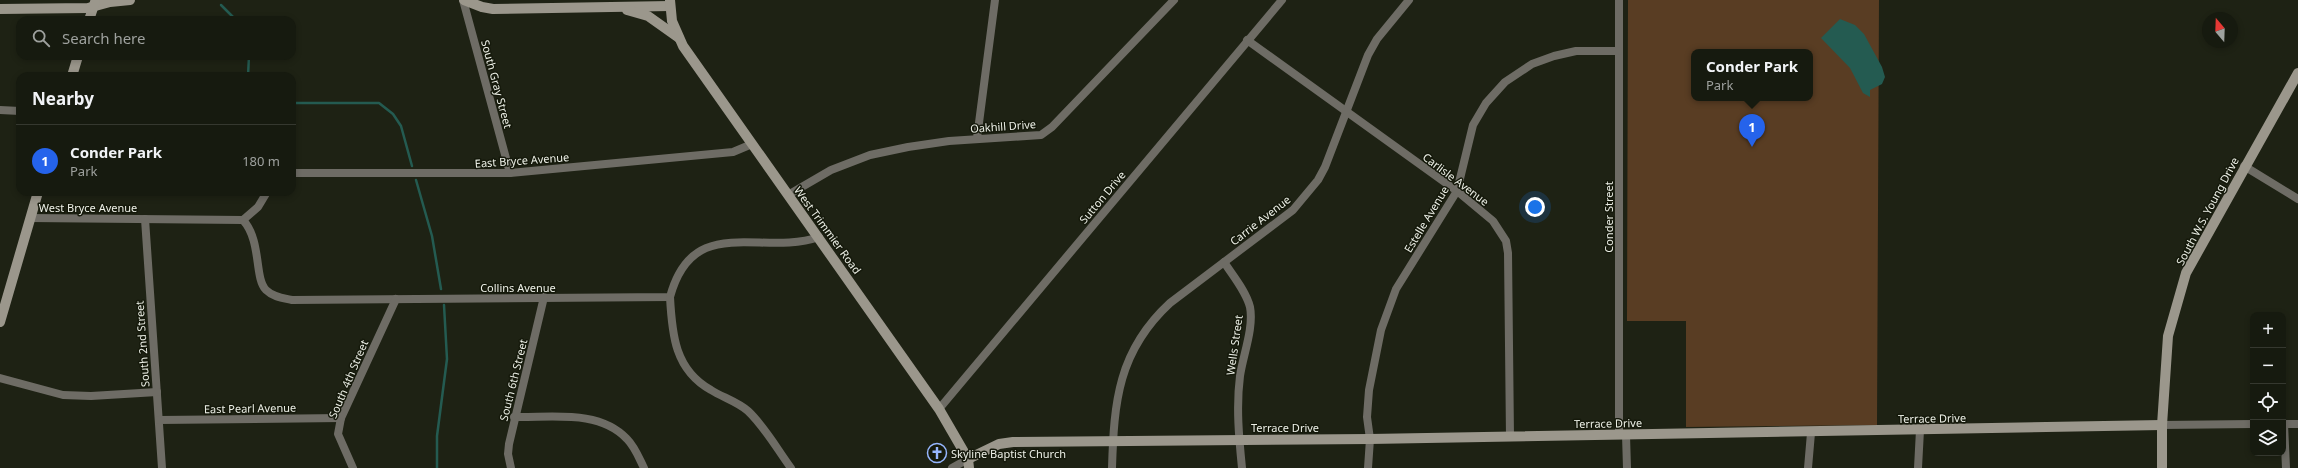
<!DOCTYPE html>
<meta charset="utf-8">
<style>
body{margin:0;font-family:"Noto Sans",sans-serif;background:#1f2318;color:#f1f3f6}
.controls{position:absolute;right:12px;bottom:12px;display:grid;overflow:hidden;border-radius:8px;box-shadow:0 2px 6px #0003}
.controls button{width:36px;height:36px;display:grid;place-items:center;padding:0;border:0;border-bottom:1px solid #35382f;background:#161a0f;color:#f1f3f6;font:20px sans-serif}
.compass{position:absolute;left:2202px;top:12px;width:36px;height:36px;border-radius:50%;background:#161a0f;box-shadow:0 2px 6px #0003;rotate:341deg}
.you{position:absolute;left:1535px;top:207px;width:14px;height:14px;margin:-10px;border:3px solid #fff;border-radius:50%;background:#1a73e8;box-shadow:0 0 0 6px #1a73e833}
.badge{display:grid;place-items:center;width:26px;height:26px;border-radius:50%;background:#2563eb;color:#fff;font-size:13px;font-weight:700}
.pin{position:absolute;translate:-50% -33px;filter:drop-shadow(0 1px 2px #0008)}
.pin::after{content:'';position:absolute;top:21px;width:14px;height:12px;background:inherit;clip-path:polygon(0 0,100% 0,50% 100%)}
.popup{position:absolute;left:1691px;top:49px;width:122px;height:52px;box-sizing:border-box;display:grid;place-content:center;border-radius:8px;background:#161a0f;filter:drop-shadow(0 1px 3px #0005);font-size:13px;white-space:nowrap;color:#9ea19e}
.popup b{font-size:15px;color:#f1f3f6}
.popup::after{content:'';position:absolute;left:50%;top:100%;margin-left:-8px;border:8px solid transparent;border-top-color:#161a0f}
.list{margin:0;padding:0;list-style:none}
h2{display:flex;justify-content:space-between;align-items:center;height:52px;margin:0;padding:0 16px;font-size:17px}
h2 small{font-size:13px;font-weight:400;color:#9ea19e}
.list li{display:grid;grid-template-columns:26px 1fr auto;gap:12px;align-items:center;box-sizing:border-box;height:72px;padding:0 16px;border-top:1px solid #35382f}
.list b{display:block;font-size:15px;white-space:nowrap}
.list p{margin:0;font-size:13px;white-space:nowrap;color:#9ea19e}
.list em{font-size:13px;font-style:normal;color:#9ea19e}
.icon{flex:none;width:22px;height:22px;fill:none;stroke:currentColor;stroke-width:2;stroke-linecap:round;stroke-linejoin:round}
.map{position:relative;flex:none;width:2298px;height:468px;overflow:hidden}
.search{position:absolute;background:#161a0f;box-shadow:0 2px 6px #0003;left:16px;top:16px;width:280px;height:44px;display:flex;align-items:center;gap:10px;box-sizing:border-box;padding:0 14px;border-radius:12px;color:#9ea19e;font-size:15px}
.panel{position:absolute;background:#161a0f;box-shadow:0 2px 6px #0003;left:16px;top:72px;width:280px;height:124px;border-radius:12px}
.map>svg:first-child{display:block}
</style>
<div class="map">
<svg width="2298" height="468" viewBox="0 0 2298 468">
<rect width="100%" height="100%" fill="#1e2214"/>
<path fill="#593d23" fill-rule="evenodd" d="M 1628,0 L 1879,0 L 1877,425 L 1686,427 L 1686,321 L 1627,321 ZM 1694,52 L 1810,52 L 1810,98 L 1694,98 Z"/>
<path fill="#245b51" d="M 1840,19 L 1855,25 L 1864,34 L 1882,67 L 1885,77 L 1882,84 L 1870,90 L 1870,97 L 1863,93 L 1850,68 L 1821,38 Z"/>
<g fill="none" stroke-linecap="round" stroke-linejoin="round">
<g stroke="#245b51" stroke-width="2.5">
<path d="M 221,5 L 236,20"/>
<path d="M 248,76 L 249,56"/>
<path d="M 292,103 L 379,103 L 393,114 L 401,126 L 412,166"/>
<path d="M 416,180 L 432,236 L 441,289"/>
<path d="M 437,468 L 437,436 L 447,359 L 444,305"/>
</g>
<g stroke="#6e6c65" stroke-width="8">
<path d="M 463,0 L 510,173"/>
<path d="M 1247,40 L 1457,191 L 1493,221 L 1506,241 L 1508,253 L 1510,437"/>
<path d="M 0,110 L 20,111"/>
<path d="M 977,138 L 995,0"/>
<path d="M 2244,166 L 2298,199"/>
<path d="M 292,173 L 510,173 L 733,152 L 752,144"/>
<path d="M 788,195 L 831,170 L 870,155 L 908,147 L 949,141 L 1041,135 L 1052,127 L 1174,0"/>
<path d="M 30,218 L 243,220 L 258,207 L 267,192"/>
<path d="M 145,219 L 162,468"/>
<path d="M 243,220 C 262,241 254,278 266,290 C 273,297 283,298 292,300 L 670,297 C 693,212 761,257 819,237"/>
<path d="M 1224,262 C 1233,276 1246,291 1250,307 C 1254,328 1243,355 1240,376 C 1236,407 1239,438 1242,468"/>
<path d="M 670,297 C 672,335 675,370 711,390 C 722,397 738,402 748,411 C 765,427 777,449 791,468"/>
<path d="M 0,378 L 63,395 L 91,396 L 157,392"/>
<path d="M 939,409 L 1282,0"/>
<path d="M 514,417 C 551,418 599,409 627,439 C 635,447 639,458 644,468"/>
<path d="M 159,420 L 341,418"/>
<path d="M 2283,424 L 2298,424"/>
<path d="M 2284,424 L 2286,468"/>
<path d="M 2162,425 L 2253,424"/>
<path d="M 1619,435 L 1619,0"/>
<path d="M 1626,435 L 1627,468"/>
<path d="M 353,468 L 338,434 L 341,418 L 396,299"/>
<path d="M 511,468 L 508,454 L 509,444 L 544,297"/>
<path d="M 952,468 L 968,459"/>
<path d="M 1112,468 C 1114,402 1118,351 1170,303 L 1293,210 L 1318,180 L 1325,167 L 1368,55 L 1377,39 L 1409,0"/>
<path d="M 1368,468 L 1370,439 L 1367,417 L 1369,390 L 1381,330 L 1396,289 L 1457,191 L 1473,125 L 1486,103 L 1505,82 L 1532,64 L 1554,56 L 1576,51 L 1618,51"/>
<path d="M 1808,468 L 1811,433"/>
<path d="M 1918,468 L 1920,430"/>
</g>
<g stroke="#9b978c" stroke-width="10">
<path d="M 464,0 L 482,7 L 493,9 L 670,6"/>
<path d="M 670,0 L 672,21 L 683,46 L 939,409 L 968,459 L 969,468"/>
<path d="M 0,9 L 88,8 L 110,2 L 130,0"/>
<path d="M 627,10 L 648,16 L 679,38"/>
<path d="M 89,20 L 95,2"/>
<path d="M 72,76 L 78,56"/>
<path d="M 0,322 L 38,192"/>
<path d="M 968,459 L 999,444 L 1013,442 L 1370,439 L 2162,425"/>
<path d="M 2162,468 L 2162,425 L 2168,336 L 2186,273 L 2298,73"/>
</g>
</g>
<defs>
<symbol id="church-ring" viewBox="-11 -11 22 22"><circle r="9.5" fill="#15190b" stroke="#96b6fd" stroke-width="1.5"/><path d="M-1.2-6h2.4v3.5h3.3v2.4h-3.3V6h-2.4V-.1h-3.3v-2.4h3.3Z" fill="#96b6fd"/></symbol>
</defs>
<g fill-rule="evenodd">
<use href="#church-ring" x="926" y="442" width="22" height="22"/>
</g>
<g text-anchor="middle" dominant-baseline="central" stroke-width="3" stroke-linejoin="round" paint-order="stroke">
<g font-size="11" fill="#edf0e7" stroke="#15190b">
<text transform="translate(497 84) rotate(75)">South Gray Street</text>
<text transform="translate(1003 126) rotate(-4)">Oakhill Drive</text>
<text transform="translate(522 160) rotate(-4)">East Bryce Avenue</text>
<text transform="translate(1456 179) rotate(37)">Carlisle Avenue</text>
<text transform="translate(1102 197) rotate(-50)">Sutton Drive</text>
<text x="88" y="207">West Bryce Avenue</text>
<text transform="translate(2207 211) rotate(-62)">South W.S. Young Drive</text>
<text transform="translate(1608 217) rotate(-90)">Conder Street</text>
<text transform="translate(1426 219) rotate(-59)">Estelle Avenue</text>
<text transform="translate(1260 220) rotate(-38)">Carrie Avenue</text>
<text transform="translate(828 230) rotate(54)">West Trimmier Road</text>
<text x="518" y="287">Collins Avenue</text>
<text transform="translate(142 344) rotate(-94)">South 2nd Street</text>
<text transform="translate(1234 345) rotate(-82)">Wells Street</text>
<text transform="translate(348 379) rotate(-67)">South 4th Street</text>
<text transform="translate(513 380) rotate(-76)">South 6th Street</text>
<text transform="translate(250 408) rotate(-1)">East Pearl Avenue</text>
<text transform="translate(1932 418) rotate(-1)">Terrace Drive</text>
<text transform="translate(1608 423) rotate(-1)">Terrace Drive</text>
<text x="1285" y="427">Terrace Drive</text>
</g>
<g font-size="11" fill="#edf0e7" stroke="#15190b" text-anchor="start">
<text x="951" y="453">Skyline Baptist Church</text>
</g>
</g>
</svg>
<div class="controls">
<button>+</button>
<button>−</button>
<button><svg class="icon" aria-label="locate" viewBox="0 0 24 24"><circle cx="12" cy="12" r="6"/><path d="M12 2v4M12 18v4M2 12h4M18 12h4"/></svg></button>
<button><svg class="icon" aria-label="layers" viewBox="0 0 24 24"><path d="M12 4l9 5-9 5-9-5zM3 14l9 5 9-5"/></svg></button>
</div>
<svg class="compass" viewBox="-18 -18 36 36"><path d="M0-13l5 13h-10z" fill="#e53935"/><path d="M0 13l5-13h-10z" fill="#9ea19e"/></svg>
<div class="you"></div>
<div class="pin badge" style="left:1752px;top:147px">1</div>
<div class="popup"><b>Conder Park</b>Park</div>
<div class="search"><svg class="icon" aria-label="search" viewBox="0 0 24 24"><circle cx="10" cy="10" r="6"/><path d="M15 15l6 6"/></svg>Search here</div>
<section class="panel">
<h2>Nearby<small></small></h2>
<ul class="list">
<li><span class="badge">1</span><div><b>Conder Park</b><p>Park</p></div><em>180 m</em></li>
</ul>
</section>
</div>
